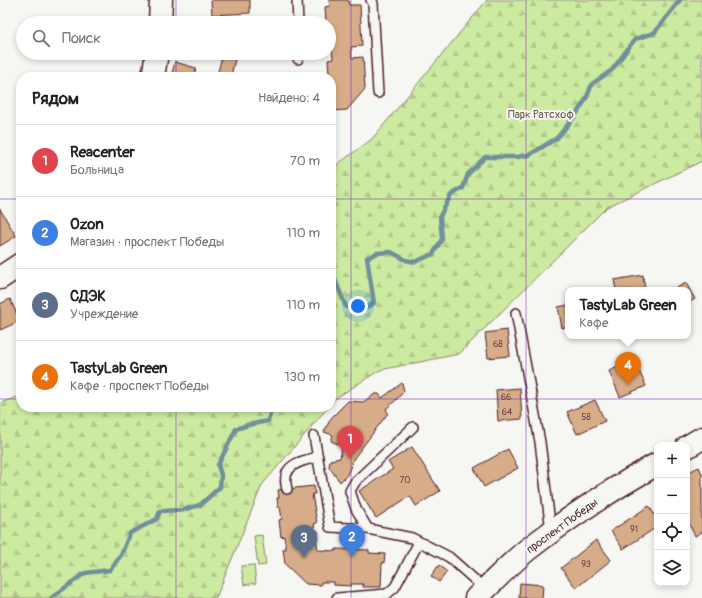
<!DOCTYPE html>
<html lang="ru">
<meta charset="utf-8">
<style>
body{margin:0;font-family:Pangolin,sans-serif;background:#f6f6f6;color:#222}
.controls{position:absolute;right:12px;bottom:12px;display:grid;overflow:hidden;border-radius:8px;box-shadow:0 2px 6px #0003}
.controls button{width:36px;height:36px;display:grid;place-items:center;padding:0;border:0;border-bottom:1px solid #e0e0e0;background:#fff;color:#222;font:20px sans-serif}
.you{position:absolute;left:358px;top:306px;width:14px;height:14px;margin:-10px;border:3px solid #fff;border-radius:50%;background:#1a73e8;box-shadow:0 0 0 6px #1a73e833}
.badge{display:grid;place-items:center;width:26px;height:26px;border-radius:50%;background:#b45309;color:#fff;font-size:13px;font-weight:700}
.pin{position:absolute;translate:-50% -33px;filter:drop-shadow(0 1px 2px #0008)}
.pin::after{content:'';position:absolute;top:21px;width:14px;height:12px;background:inherit;clip-path:polygon(0 0,100% 0,50% 100%)}
.popup{position:absolute;left:565px;top:287px;width:126px;height:52px;box-sizing:border-box;display:grid;place-content:center;border-radius:8px;background:#fff;filter:drop-shadow(0 1px 3px #0005);font-size:13px;white-space:nowrap;color:#767676}
.popup b{font-size:15px;color:#222}
.popup::after{content:'';position:absolute;left:50%;top:100%;margin-left:-8px;border:8px solid transparent;border-top-color:#fff}
.list{margin:0;padding:0;list-style:none}
h2{display:flex;justify-content:space-between;align-items:center;height:52px;margin:0;padding:0 16px;font-size:17px}
h2 small{font-size:13px;font-weight:400;color:#767676}
.list li{display:grid;grid-template-columns:26px 1fr auto;gap:12px;align-items:center;box-sizing:border-box;height:72px;padding:0 16px;border-top:1px solid #e0e0e0}
.list b{display:block;font-size:15px;white-space:nowrap}
.list p{margin:0;font-size:13px;white-space:nowrap;color:#767676}
.list em{font-size:13px;font-style:normal;color:#767676}
.icon{flex:none;width:22px;height:22px;fill:none;stroke:currentColor;stroke-width:2;stroke-linecap:round;stroke-linejoin:round}
.map{position:relative;flex:none;width:702px;height:598px;overflow:hidden}
.search{position:absolute;background:#fff;box-shadow:0 2px 6px #0003;left:16px;top:16px;width:320px;height:44px;display:flex;align-items:center;gap:10px;box-sizing:border-box;padding:0 14px;border-radius:22px;color:#767676;font-size:15px}
.panel{position:absolute;background:#fff;box-shadow:0 2px 6px #0003;left:16px;top:72px;width:320px;height:340px;border-radius:16px}
.map>svg:first-child{display:block}
</style>
<div class="map">
<svg width="702" height="598" viewBox="0 0 702 598">
<defs>
<pattern id="forest-firs" width="22" height="20" patternUnits="userSpaceOnUse"><rect width="22" height="20" fill="#cdeaa1"/><path d="M5 1l3.5 6h-7zM16 11l3.5 6h-7z" fill="#b2c88b"/></pattern>
</defs>
<rect width="100%" height="100%" fill="#f6f6f2"/>
<filter id="ink" filterUnits="userSpaceOnUse"><feTurbulence type="fractalNoise" baseFrequency=".025" numOctaves="2"/><feDisplacementMap in="SourceGraphic" scale="8" xChannelSelector="R" yChannelSelector="G"/><feConvolveMatrix kernelMatrix="1 2 1 2 8 2 1 2 1" color-interpolation-filters="sRGB"/></filter>
<g filter="url(#ink)">
<g fill="url(#forest-firs)" stroke="#8c8466">
<path d="M 487,0 L 702,0 L 702,161 L 607,207 L 459,354 L 380,370 L 336,398 L 331,404 L 331,169 L 372,139 Z"/>
<path d="M 21,396 L 21,407 L 328,407 L 262,485 L 216,598 L 0,598 L 0,403 Z"/>
</g>
<g fill="#cdeaa1" stroke="#8c8466">
<path d="M 262,535 L 266,565 L 258,566 L 254,536 Z"/>
<path d="M 254,565 L 256,583 L 244,585 L 241,566 Z"/>
</g>
<g fill="none" stroke-linecap="round" stroke-linejoin="round">
<g stroke="#71909b" stroke-width="4.5">
<path d="M 331,276 L 334,277 L 346,307 L 359,312 L 374,303 L 367,258 L 377,253 L 391,252 L 406,260 L 415,262 L 433,254 L 442,239 L 440,216 L 451,195 L 463,188 L 468,174 L 485,157 L 517,157 L 529,155 L 557,138 L 575,116 L 586,99 L 592,84 L 612,70 L 635,39 L 654,33 L 680,0"/>
<path d="M 51,598 L 85,573 L 110,570 L 121,555 L 130,533 L 157,519 L 160,511 L 182,510 L 200,505 L 220,487 L 221,475 L 218,465 L 236,429 L 248,425 L 268,421 L 272,407"/>
</g>
</g>
<g fill="#d6ad88" stroke="#4a1f2b">
<path d="M 211,0 L 250,0 L 250,13 L 212,15 Z"/>
<path d="M 329,0 L 348,0 L 349,5 L 360,5 L 362,46 L 351,47 L 352,58 L 363,57 L 365,89 L 347,110 L 331,111 L 331,77 L 308,77 L 307,75 L 329,74 L 328,60 L 333,59 L 332,47 L 329,47 L 329,23 L 326,23 L 325,7 L 330,6 Z"/>
<path d="M 116,20 L 135,23 L 116,23 Z"/>
<path d="M 118,53 L 138,53 L 138,56 Z"/>
<path d="M 222,56 L 235,60 L 231,75 L 218,72 Z"/>
<path d="M 175,62 L 196,68 L 194,77 L 171,77 Z"/>
<path d="M 0,209 L 16,236 L 0,246 Z"/>
<path d="M 643,275 L 645,290 L 616,290 L 614,280 Z"/>
<path d="M 686,283 L 695,299 L 688,303 L 688,290 L 673,290 Z"/>
<path d="M 10,299 L 20,321 L 0,330 L 0,304 Z"/>
<path d="M 568,305 L 568,326 L 562,328 L 558,307 Z"/>
<path d="M 507,330 L 510,356 L 488,358 L 485,333 Z"/>
<path d="M 634,360 L 646,386 L 620,397 L 609,371 Z"/>
<path d="M 402,383 L 404,391 L 397,399 L 386,409 L 388,413 L 354,458 L 347,475 L 340,482 L 329,467 L 330,460 L 340,458 L 342,446 L 331,441 L 333,435 L 324,432 L 331,418 L 348,401 L 363,402 L 375,394 L 379,394 L 382,398 Z"/>
<path d="M 520,388 L 522,419 L 498,421 L 496,390 Z"/>
<path d="M 595,400 L 605,421 L 577,434 L 567,412 Z"/>
<path d="M 412,447 L 440,491 L 416,506 L 410,496 L 376,518 L 359,491 L 393,469 L 388,462 Z"/>
<path d="M 508,449 L 518,468 L 484,487 L 474,468 Z"/>
<path d="M 699,467 L 702,474 L 702,532 L 695,536 L 687,520 L 687,473 Z"/>
<path d="M 314,486 L 315,494 L 312,494 L 317,523 L 314,524 L 315,531 L 318,531 L 318,538 L 316,538 L 318,550 L 336,551 L 336,549 L 369,550 L 369,553 L 385,554 L 384,563 L 382,563 L 381,587 L 363,587 L 363,584 L 351,584 L 351,586 L 334,585 L 334,582 L 321,582 L 321,585 L 306,584 L 285,564 L 283,549 L 286,549 L 284,536 L 281,537 L 279,520 L 282,519 L 280,507 L 278,507 L 277,498 L 279,498 L 278,490 Z"/>
<path d="M 649,506 L 657,519 L 657,527 L 623,549 L 611,531 Z"/>
<path d="M 596,540 L 611,560 L 576,588 L 561,568 Z"/>
<path d="M 439,565 L 447,572 L 439,582 L 431,576 Z"/>
<path d="M 520,583 L 543,585 L 542,598 L 519,598 Z"/>
</g>
<g fill="none" stroke-linecap="round" stroke-linejoin="round">
<defs>
<g id="lane">
<path d="M 297,0 L 298,23"/>
<path d="M 371,0 L 373,3 L 378,93"/>
<path d="M 298,53 L 298,59"/>
<path d="M 516,313 L 540,442 L 551,531"/>
<path d="M 413,427 L 355,482 L 350,491 L 356,509 L 368,529 L 412,538 L 449,557 L 485,589"/>
<path d="M 314,436 L 330,527 L 368,529"/>
<path d="M 287,489 C 280,465 300,461 318,457"/>
<path d="M 337,598 L 387,594 L 395,587 L 419,542"/>
</g>
<g id="secondary">
<path d="M 160,23 L 161,0"/>
<path d="M 153,77 L 157,53"/>
<path d="M 0,278 L 21,264"/>
</g>
<g id="primary">
<path d="M 687,447 L 702,438"/>
<path d="M 476,598 C 493,582 509,565 527,550 C 568,518 612,489 657,464"/>
</g>
</defs>
<use href="#lane" stroke="#4a1f2b" stroke-width="12"/>
<use href="#secondary" stroke="#4a1f2b" stroke-width="25"/>
<use href="#primary" stroke="#4a1f2b" stroke-width="25"/>
<use href="#lane" stroke="#f6f6f2" stroke-width="9"/>
<use href="#secondary" stroke="#f6f6f2" stroke-width="22"/>
<use href="#primary" stroke="#f6f6f2" stroke-width="22"/>
</g>
</g>
<path fill="none" stroke="#7b2cbf" stroke-width="1" stroke-opacity="0.55" d="M 176,0 L 176,23M 351,0 L 351,598M 526,0 L 526,598M 176,53 L 176,77M 0,199 L 21,199M 331,199 L 702,199M 0,399 L 21,399M 331,399 L 702,399M 176,407 L 176,598"/>
<g text-anchor="middle" dominant-baseline="central" stroke-width="4" stroke-linejoin="round" paint-order="stroke">
<g font-size="9" fill="#6d4242">
<text x="498" y="344">68</text>
<text x="506" y="397">66</text>
<text x="507" y="412">64</text>
<text x="586" y="417">58</text>
<text x="405" y="480">70</text>
<text x="634" y="529">91</text>
<text x="586" y="564">93</text>
</g>
<g font-size="11" fill="#6b5248" stroke="#f6f6f2">
<text x="541" y="114">Парк Ратсхоф</text>
</g>
<g font-size="11" fill="#4a1f2b" stroke="#f6f6f2">
<text transform="translate(562 526) rotate(-36)">проспект Победы</text>
</g>
</g>
</svg>
<div class="controls">
<button>+</button>
<button>−</button>
<button><svg class="icon" aria-label="locate" viewBox="0 0 24 24"><circle cx="12" cy="12" r="6"/><path d="M12 2v4M12 18v4M2 12h4M18 12h4"/></svg></button>
<button><svg class="icon" aria-label="layers" viewBox="0 0 24 24"><path d="M12 4l9 5-9 5-9-5zM3 14l9 5 9-5"/></svg></button>
</div>
<div class="you"></div>
<div class="pin badge" style="left:350px;top:459px;background:#e0444e">1</div>
<div class="pin badge" style="left:352px;top:557px;background:#3f7fe0">2</div>
<div class="pin badge" style="left:304px;top:558px;background:#5c6f8a">3</div>
<div class="pin badge" style="left:628px;top:385px;background:#e8710a">4</div>
<div class="popup"><b>TastyLab Green</b>Кафе</div>
<div class="search"><svg class="icon" aria-label="search" viewBox="0 0 24 24"><circle cx="10" cy="10" r="6"/><path d="M15 15l6 6"/></svg>Поиск</div>
<section class="panel">
<h2>Рядом<small>Найдено: 4</small></h2>
<ul class="list">
<li><span class="badge" style="background:#e0444e">1</span><div><b>Reacenter</b><p>Больница</p></div><em>70 m</em></li>
<li><span class="badge" style="background:#3f7fe0">2</span><div><b>Ozon</b><p>Магазин · проспект Победы</p></div><em>110 m</em></li>
<li><span class="badge" style="background:#5c6f8a">3</span><div><b>СДЭК</b><p>Учреждение</p></div><em>110 m</em></li>
<li><span class="badge" style="background:#e8710a">4</span><div><b>TastyLab Green</b><p>Кафе · проспект Победы</p></div><em>130 m</em></li>
</ul>
</section>
</div>
